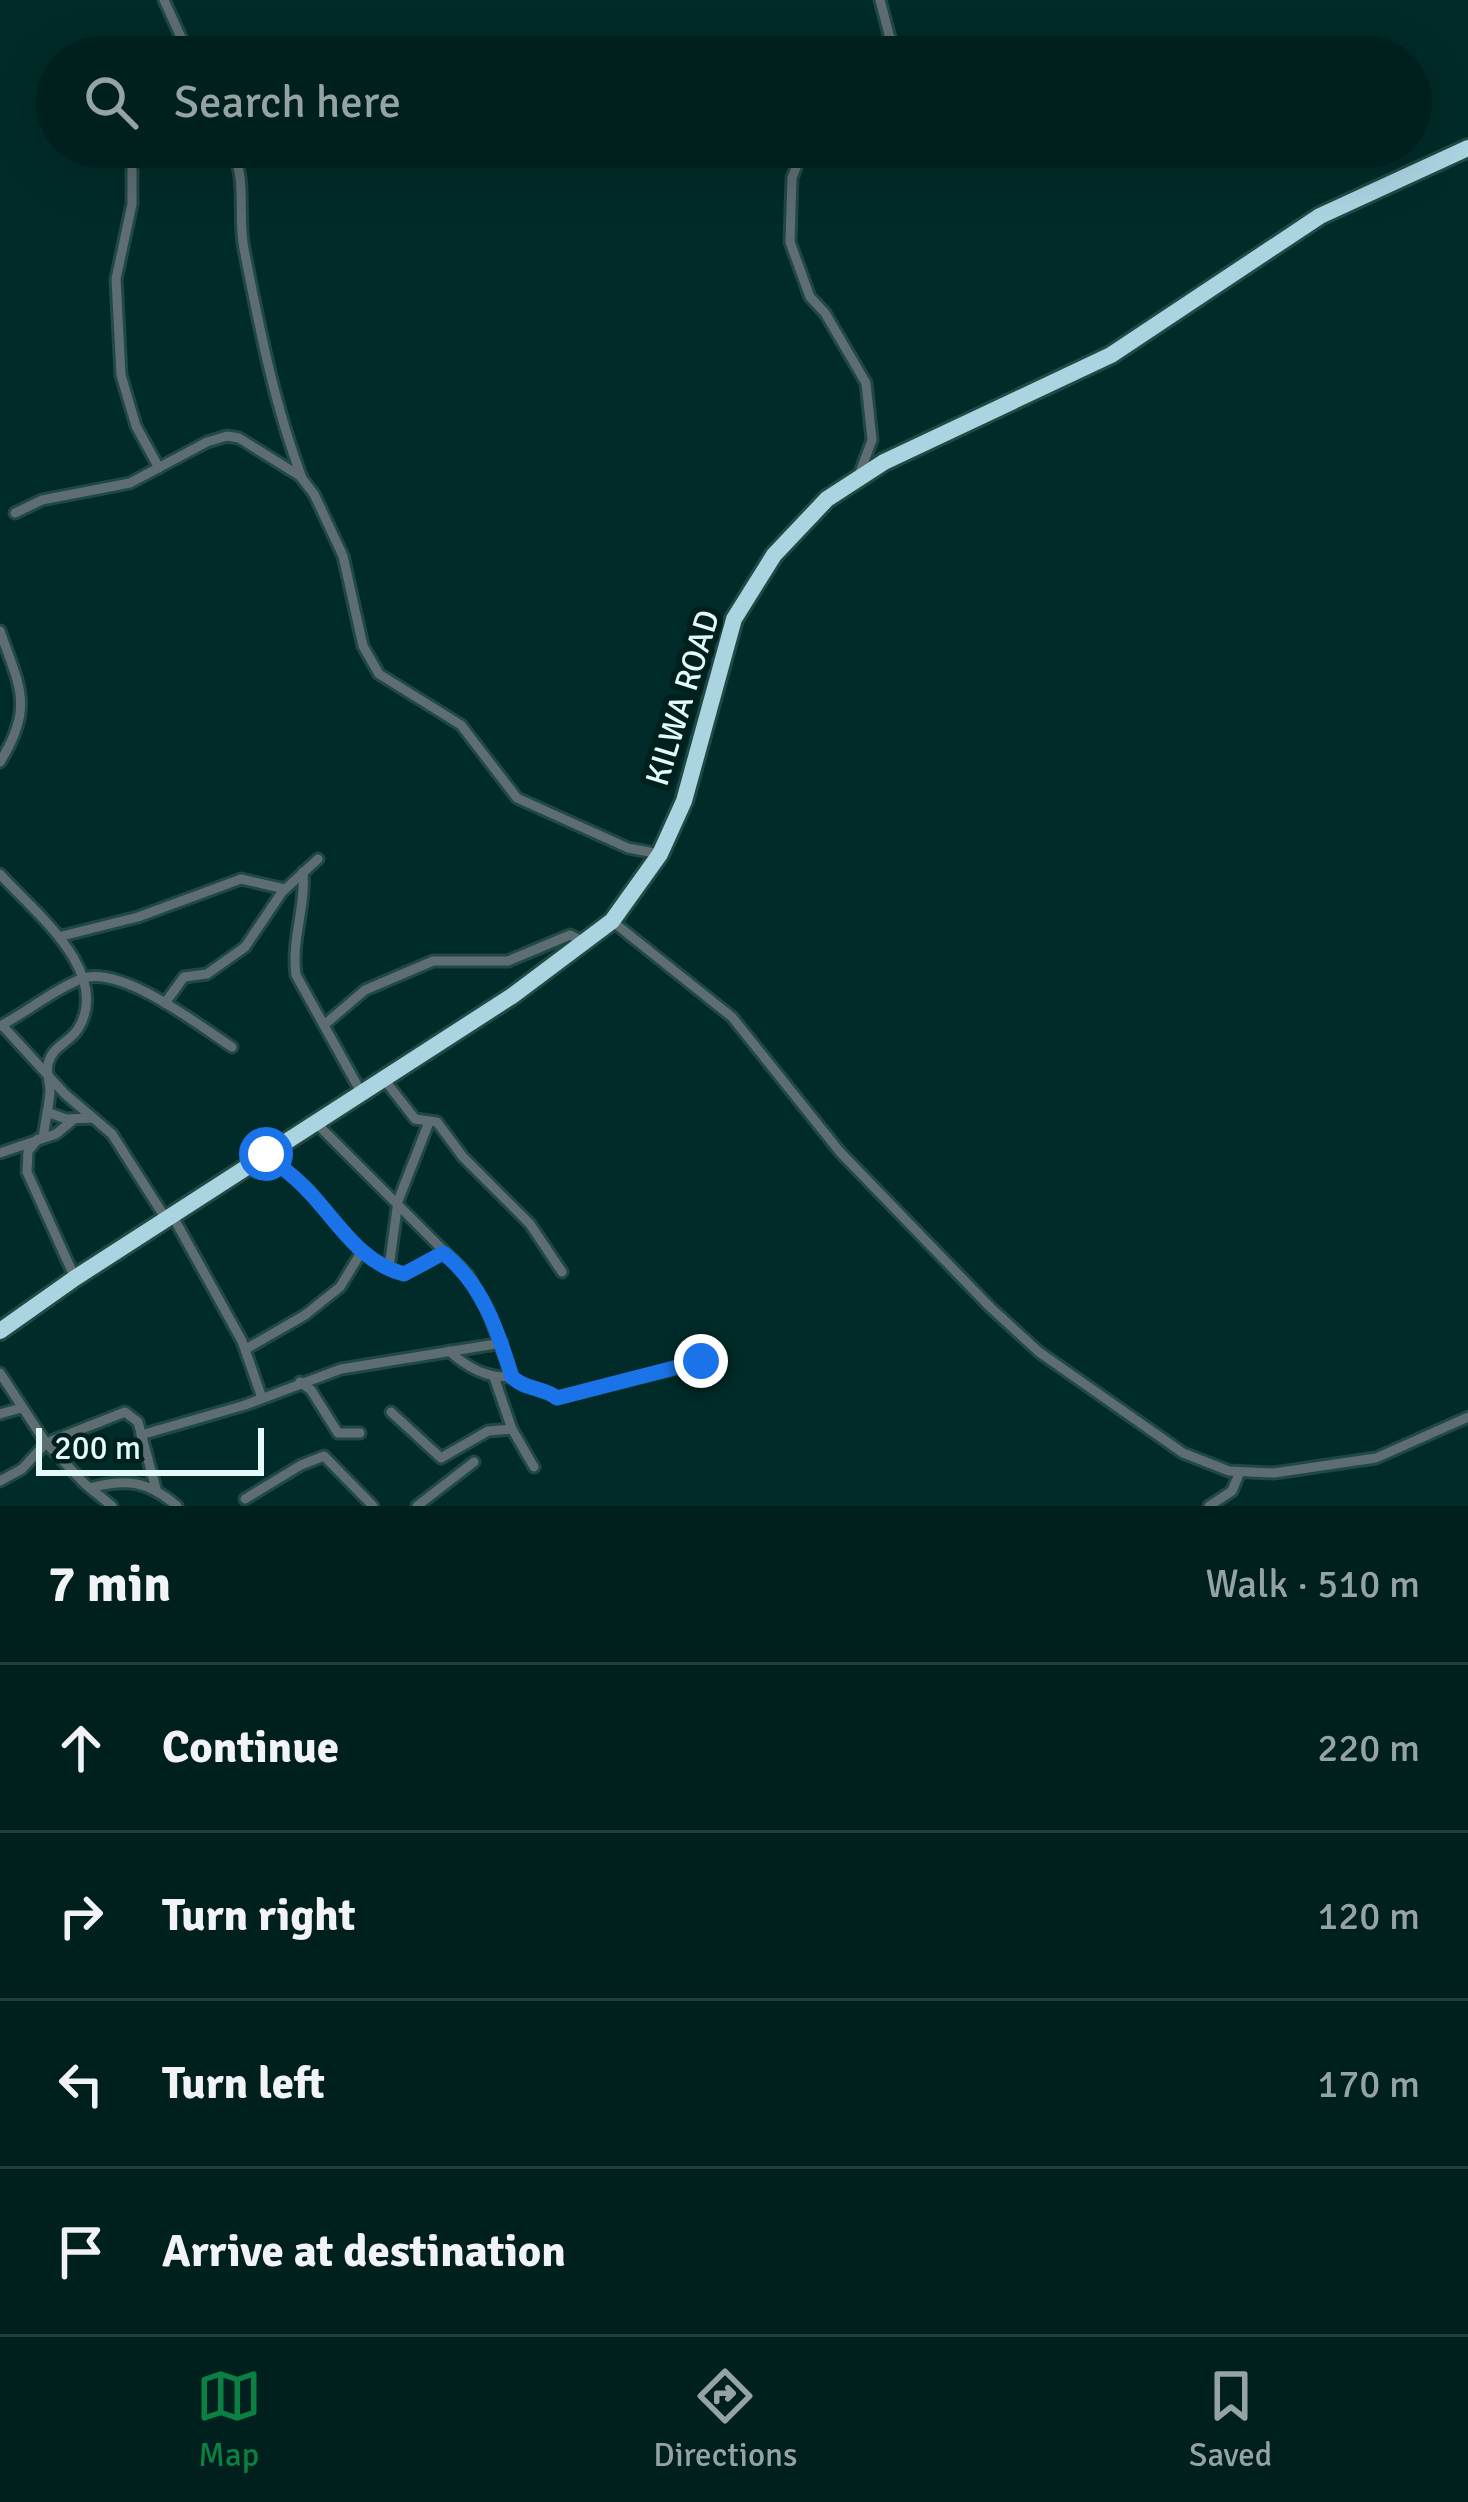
<!DOCTYPE html>
<meta charset="utf-8">
<style>
body{margin:0;font-family:Signika,sans-serif;background:#0e2d2b;color:#f1f3f6}
.scale{position:absolute;left:36px;bottom:30px;width:228px;box-sizing:border-box;padding-left:12px;border:6px solid #e4faf8;border-top:0;font-size:33px;line-height:42px;white-space:nowrap;color:#e4faf8;-webkit-text-stroke:9px #00201e;paint-order:stroke}
.stop{position:absolute;width:36px;height:36px;margin:-27px;border:9px solid #1a73e8;border-radius:50%;background:#fff}
.stop.end{background:#1a73e8;border-color:#fff;box-shadow:0 3px 12px #0008}
.list{margin:0;padding:0;list-style:none}
h2{display:flex;justify-content:space-between;align-items:center;height:156px;margin:0;padding:0 48px;font-size:51px}
h2 small{font-size:39px;font-weight:400;color:#95a3a4}
.list li{display:grid;grid-template-columns:78px 1fr auto;gap:36px;align-items:center;box-sizing:border-box;height:168px;padding:0 48px;border-top:3px solid #223e3c}
.list b{display:block;font-size:45px;white-space:nowrap}
.list em{font-size:39px;font-style:normal;color:#95a3a4}
.icon{flex:none;width:66px;height:66px;fill:none;stroke:currentColor;stroke-width:2;stroke-linecap:round;stroke-linejoin:round}
.map{position:relative;flex:none;width:1468px;height:1506px;overflow:hidden}
.search{position:absolute;background:#00201e;box-shadow:0 12px 48px #0002;left:36px;right:36px;top:36px;height:132px;display:flex;align-items:center;gap:30px;box-sizing:border-box;padding:0 42px;border-radius:66px;color:#95a3a4;font-size:45px}
.sheet{height:828px;background:#00201e}
nav{display:flex;justify-content:space-around;align-items:center;box-sizing:border-box;height:168px;border-top:3px solid #223e3c;background:#00201e;font-size:33px;color:#95a3a4}
nav a{display:grid;justify-items:center;gap:6px}
nav .on{color:#0b8043}
.map>svg:first-child{display:block}
</style>
<div class="map">
<svg width="1468" height="1506" viewBox="0 0 1468 1506">
<rect width="100%" height="100%" fill="#002b28"/>
<g fill="none" stroke-linecap="round" stroke-linejoin="round">
<defs>
<g id="street">
<path d="M 164,0 L 190,57"/>
<path d="M 880,0 L 895,57"/>
<path d="M 231,147 C 248,181 237,213 244,249 C 259,326 274,404 302,478"/>
<path d="M 804,147 L 792,178 L 790,242 L 810,297 L 825,313 L 866,383 L 872,440 L 859,475"/>
<path d="M 132,170 L 132,204 L 116,279 L 121,375 L 136,426 L 159,468"/>
<path d="M 15,513 L 42,500 L 130,483 L 207,442 L 227,436 L 239,438 L 300,476 L 314,494 L 343,556 L 363,646 L 379,674 L 461,725 L 517,798 L 628,848 L 660,854"/>
<path d="M 0,631 C 19,686 35,706 0,762"/>
<path d="M 303,872 C 306,907 291,940 296,975 L 361,1092"/>
<path d="M 0,874 C 32,910 113,972 78,1029 C 69,1043 52,1046 48,1064 C 46,1073 50,1082 50,1091 C 49,1107 45,1122 43,1138"/>
<path d="M 612,921 L 732,1017 L 840,1152 L 990,1307 L 1039,1352 L 1183,1453 L 1229,1471 L 1274,1473 L 1376,1458 L 1468,1417"/>
<path d="M 62,936 L 138,917 L 241,879 L 285,889"/>
<path d="M 165,1003 L 184,977 L 207,974 L 245,947 L 282,892 L 318,859"/>
<path d="M 2,1025 L 65,1094 L 112,1134 L 166,1219"/>
<path d="M 324,1025 L 365,990 L 433,961 L 508,961 L 570,935 L 587,943"/>
<path d="M 0,1026 C 27,1012 53,990 81,979 C 120,963 201,1027 232,1047"/>
<path d="M 383,1078 L 415,1119 L 437,1122 L 463,1157 L 530,1224 L 562,1272"/>
<path d="M 47,1112 L 66,1119 L 93,1118"/>
<path d="M 315,1122 L 468,1275 L 489,1314 L 512,1377 C 525,1390 543,1387 557,1398 L 701,1362"/>
<path d="M 38,1139 L 28,1151 L 27,1172 L 75,1278"/>
<path d="M 0,1153 L 56,1134 L 74,1119"/>
<path d="M 267,1155 C 281,1167 298,1179 311,1193 C 339,1225 361,1263 404,1274 L 443,1253"/>
<path d="M 172,1215 L 242,1341 L 262,1398"/>
<path d="M 389,1268 L 398,1201 L 429,1122"/>
<path d="M 246,1349 L 305,1315 L 340,1287 L 362,1251"/>
<path d="M 449,1351 C 468,1368 486,1378 512,1377"/>
<path d="M 0,1373 L 46,1443 L 85,1484 L 90,1488 C 127,1478 148,1481 177,1506"/>
<path d="M 494,1377 L 512,1429 L 534,1467"/>
<path d="M 300,1382 L 311,1390 L 338,1433 L 360,1433"/>
<path d="M 391,1412 L 441,1458 L 488,1431 L 512,1429"/>
<path d="M 0,1414 L 21,1408"/>
<path d="M 141,1435 L 245,1405 L 341,1369 L 502,1343"/>
<path d="M 0,1481 L 22,1469 L 46,1443 L 125,1412 L 138,1422 L 156,1489"/>
<path d="M 90,1488 L 112,1506"/>
<path d="M 245,1499 L 301,1465 L 324,1456 L 373,1506"/>
<path d="M 417,1506 L 474,1462"/>
<path d="M 1209,1506 L 1232,1491 L 1239,1474"/>
</g>
<path id="highway" d="M 0,1331 L 75,1278 L 512,996 L 612,921 L 660,854 L 684,801 L 734,619 L 774,555 L 827,499 L 884,462 L 1111,355 L 1320,216 L 1468,148"/>
</defs>
<use href="#street" stroke="#204845" stroke-width="15"/>
<use href="#highway" stroke="#204845" stroke-width="22"/>
<use href="#street" stroke="#5d6d72" stroke-width="9"/>
<use href="#highway" stroke="#abd4e1" stroke-width="16"/>
</g>
<g fill="none" stroke-linecap="round" stroke-linejoin="round">
<path stroke="#1a73e8" stroke-width="15" d="M 266,1154 C 281,1167 297,1178 310,1193 C 339,1224 361,1263 404,1274 L 443,1253 C 482,1283 498,1331 512,1377 C 525,1390 544,1387 557,1398 L 701,1361"/>
</g>
<g text-anchor="middle" dominant-baseline="central" stroke-width="12" stroke-linejoin="round" paint-order="stroke">
<g font-size="33" fill="#e4faf8" stroke="#00201e">
<text transform="translate(683 698) rotate(-73)">KILWA ROAD</text>
</g>
</g>
</svg>
<div class="scale">200 m</div>
<div class="stop" style="left:266px;top:1154px"></div>
<div class="stop end" style="left:701px;top:1361px"></div>
<div class="search"><svg class="icon" aria-label="search" viewBox="0 0 24 24"><circle cx="10" cy="10" r="6"/><path d="M15 15l6 6"/></svg>Search here</div>
</div>
<section class="sheet">
<h2>7 min<small>Walk · 510 m</small></h2>
<ul class="list">
<li><svg class="icon" aria-label="ahead" viewBox="0 0 24 24"><path d="M12 20V5M6 11l6-6 6 6"/></svg><div><b>Continue</b></div><em>220 m</em></li>
<li><svg class="icon" aria-label="right" viewBox="0 0 24 24"><path d="M7 20v-9h11M14 6l5 5-5 5"/></svg><div><b>Turn right</b></div><em>120 m</em></li>
<li><svg class="icon" aria-label="left" viewBox="0 0 24 24"><path d="M17 20v-9H6M10 6l-5 5 5 5"/></svg><div><b>Turn left</b></div><em>170 m</em></li>
<li><svg class="icon" aria-label="arrive" viewBox="0 0 24 24"><path d="M6 21V4h12l-3 4 3 4H6"/></svg><div><b>Arrive at destination</b></div></li>
</ul>
</section>
<nav>
<a class="on"><svg class="icon" aria-label="map" viewBox="0 0 24 24"><path d="M3 6l6-2 6 2 6-2v14l-6 2-6-2-6 2zM9 4v14M15 6v14"/></svg>Map</a>
<a><svg class="icon" aria-label="directions" viewBox="0 0 24 24"><path d="M12 3l9 9-9 9-9-9zM9 14v-3h6M13 9l2 2-2 2"/></svg>Directions</a>
<a><svg class="icon" aria-label="saved" viewBox="0 0 24 24"><path d="M7 4h10v16l-5-4-5 4z"/></svg>Saved</a>
</nav>
